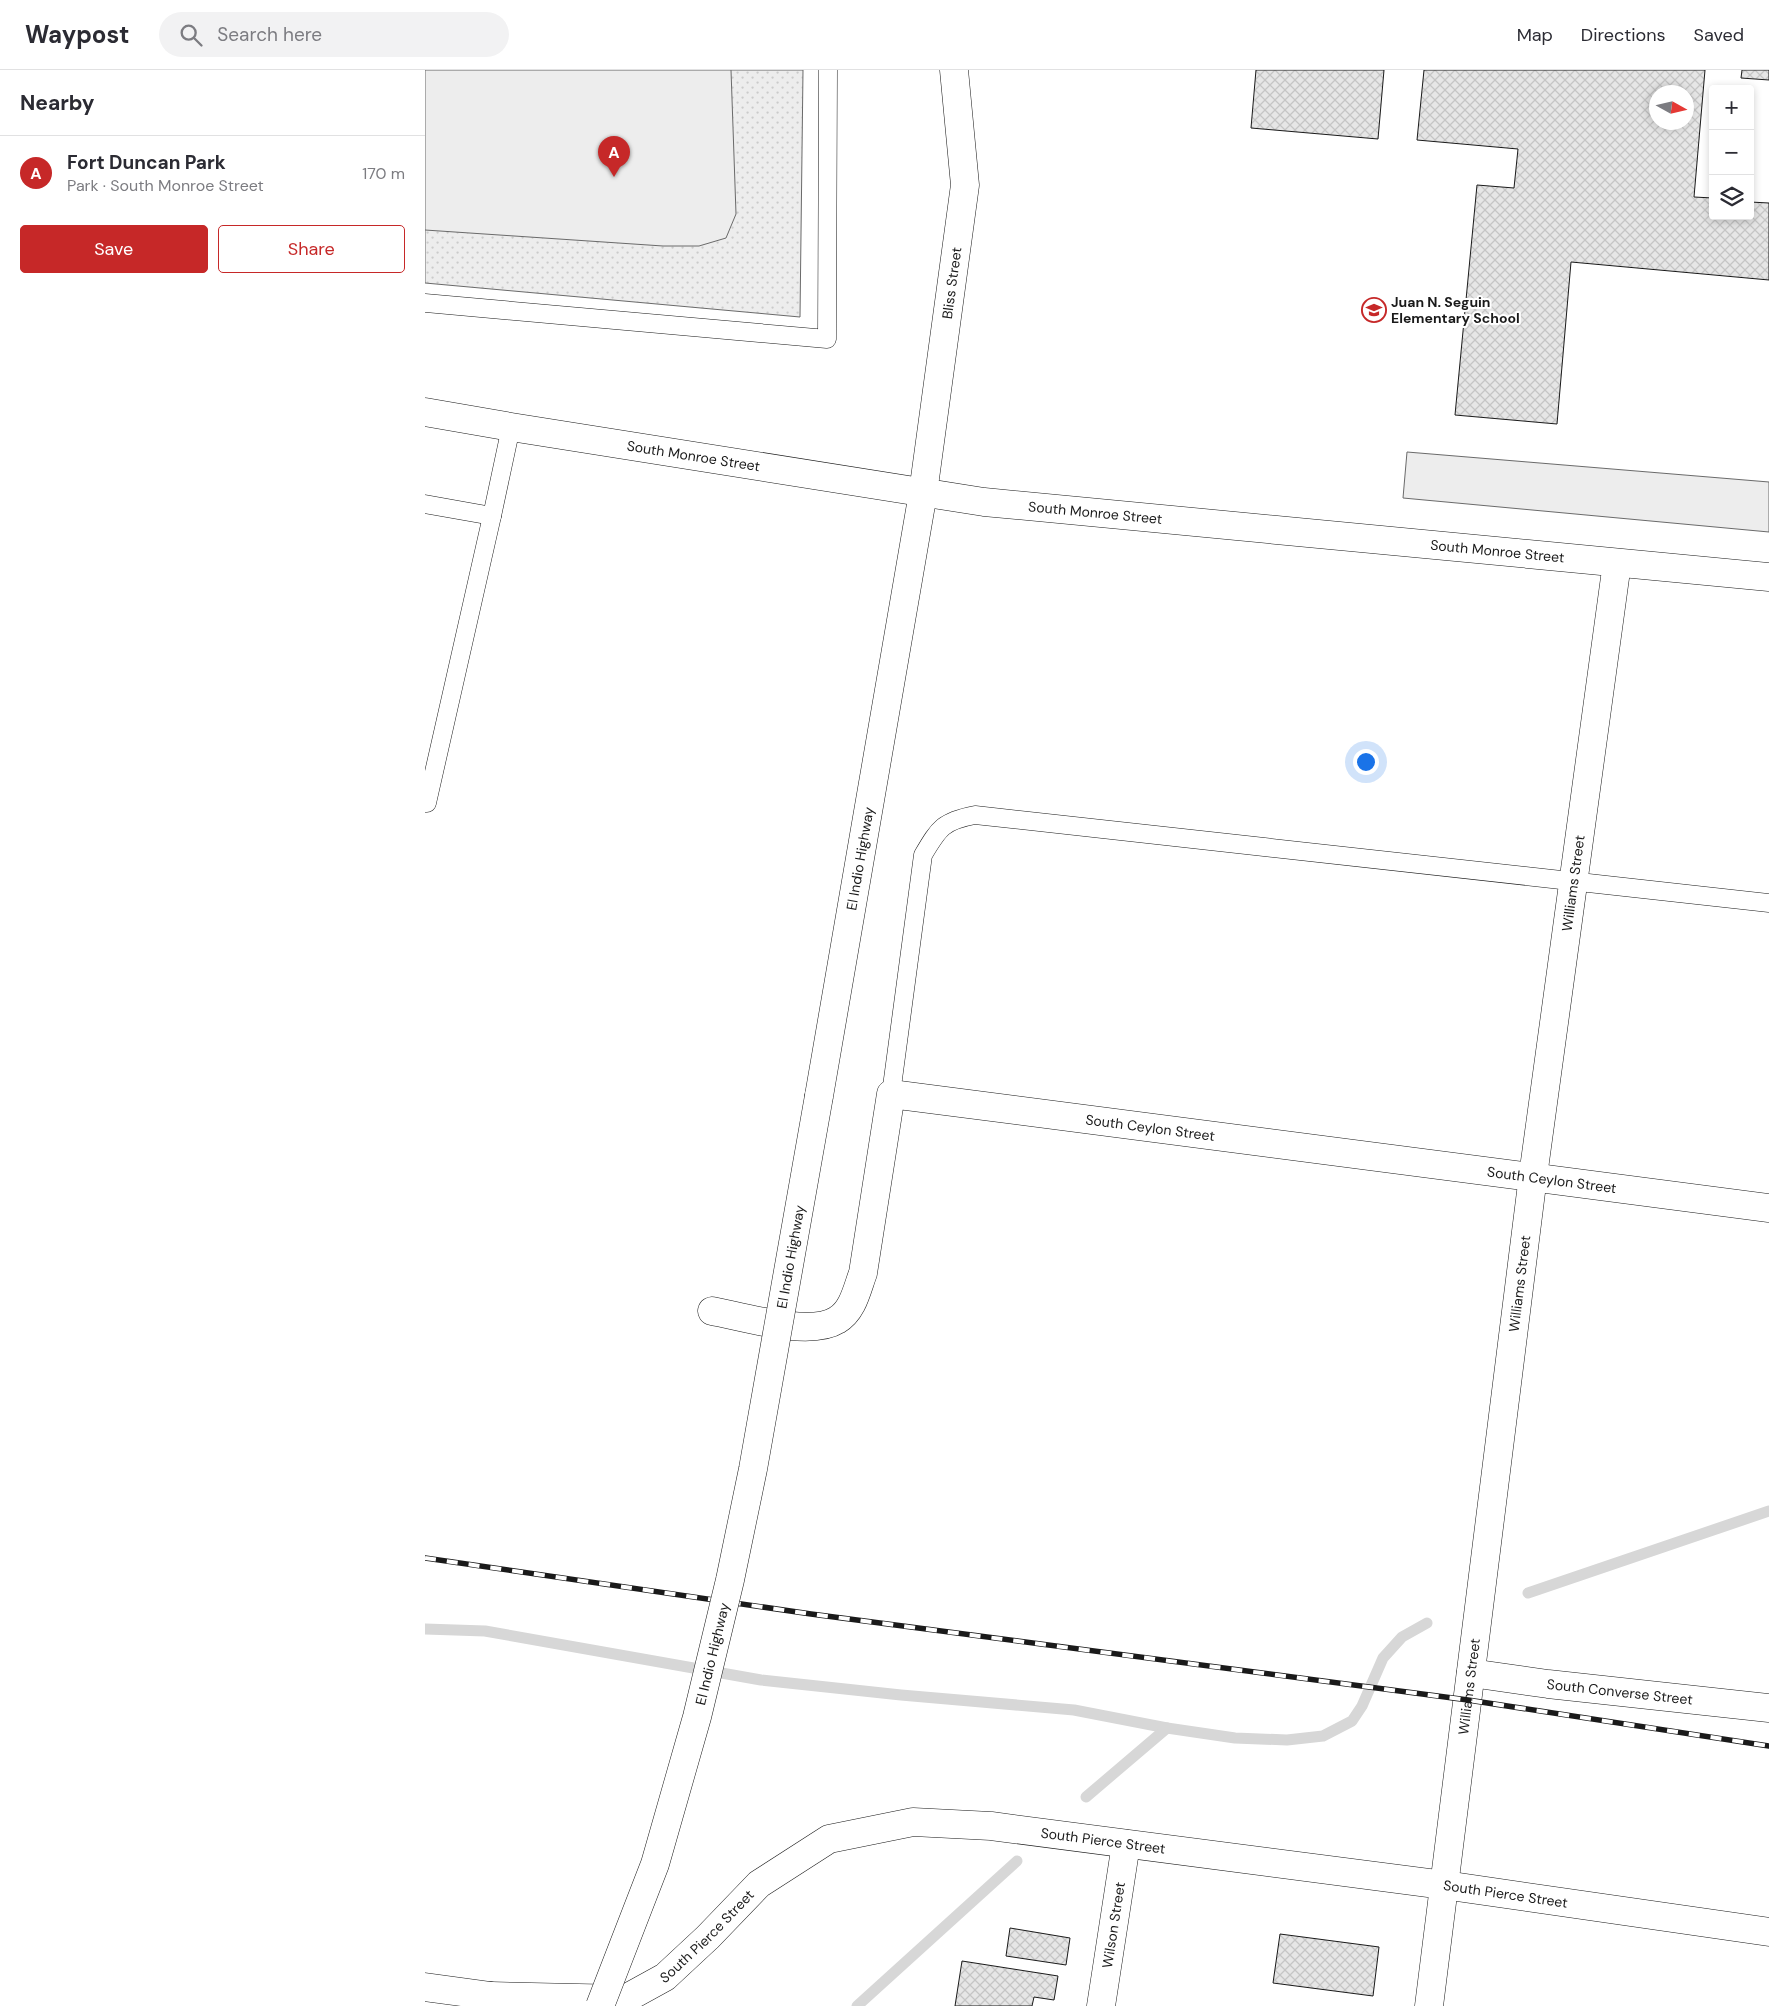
<!DOCTYPE html>
<meta charset="utf-8">
<style>
body{margin:0;font-family:"DM Sans",sans-serif;background:#f2f2f3;color:#2b2b33}
.controls{position:absolute;right:15px;top:15px;display:grid;overflow:hidden;border-radius:5px;box-shadow:0 2px 8px #0003}
.controls button{width:45px;height:45px;display:grid;place-items:center;padding:0;border:0;border-bottom:1px solid #e1e1e2;background:#fff;color:#2b2b33;font:25px sans-serif}
.compass{position:absolute;left:1224px;top:15px;width:45px;height:45px;border-radius:50%;background:#fff;box-shadow:0 2px 8px #0003;rotate:98deg}
.you{position:absolute;left:940px;top:691px;width:18px;height:18px;margin:-12px;border:4px solid #fff;border-radius:50%;background:#1a73e8;box-shadow:0 0 0 8px #1a73e833}
.badge{display:grid;place-items:center;width:32px;height:32px;border-radius:50%;background:#c62828;color:#fff;font-size:16px;font-weight:700}
.pin{position:absolute;translate:-50% -41px;filter:drop-shadow(0 1px 2px #0008)}
.pin::after{content:'';position:absolute;top:26px;width:18px;height:15px;background:inherit;clip-path:polygon(0 0,100% 0,50% 100%)}
.list{margin:0;padding:0;list-style:none}
h2{display:flex;justify-content:space-between;align-items:center;height:65px;margin:0;padding:0 20px;font-size:21px}
h2 small{font-size:16px;font-weight:400;color:#7c7c81}
.list li{display:grid;grid-template-columns:32px 1fr auto;gap:15px;align-items:center;box-sizing:border-box;height:75px;padding:0 20px;border-top:1px solid #e1e1e2}
.list b{display:block;font-size:19px;white-space:nowrap}
.list p{margin:0;font-size:16px;white-space:nowrap;color:#7c7c81}
.list em{font-size:16px;font-style:normal;color:#7c7c81}
.actions{display:flex;gap:10px;padding:15px 20px}
.actions a{flex:1;padding:11px 0;border:1px solid #c62828;border-radius:5px;text-align:center;font-size:18px;color:#c62828}
.actions .main{background:#c62828;color:#fff}
.icon{flex:none;width:28px;height:28px;fill:none;stroke:currentColor;stroke-width:2;stroke-linecap:round;stroke-linejoin:round}
.map{position:relative;flex:none;width:1344px;height:1936px;overflow:hidden}
header{display:flex;align-items:center;gap:30px;box-sizing:border-box;height:70px;padding:0 25px;background:#fff;border-bottom:1px solid #e1e1e2}
header strong{font-size:24px}
nav{display:flex;gap:28px;margin-inline-start:auto;font-size:18px}
.search{width:350px;height:45px;background:#f2f2f3;display:flex;align-items:center;gap:12px;box-sizing:border-box;padding:0 18px;border-radius:28px;color:#7c7c81;font-size:19px}
main{display:flex}
aside{flex:1;background:#fff}
.map>svg:first-child{display:block}
</style>
<header>
<strong>Waypost</strong>
<div class="search"><svg class="icon" aria-label="search" viewBox="0 0 24 24"><circle cx="10" cy="10" r="6"/><path d="M15 15l6 6"/></svg>Search here</div>
<nav><a>Map</a><a>Directions</a><a>Saved</a></nav>
</header>
<main>
<aside>
<h2>Nearby<small></small></h2>
<ul class="list">
<li><span class="badge">A</span><div><b>Fort Duncan Park</b><p>Park · South Monroe Street</p></div><em>170 m</em></li>
</ul>
<div class="actions"><a class="main">Save</a><a>Share</a></div>
</aside>
<div class="map">
<svg width="1344" height="1936" viewBox="0 0 1344 1936">
<defs>
<pattern id="park-dots" width="8" height="8" patternUnits="userSpaceOnUse" patternTransform="scale(1.25)"><rect width="8" height="8" fill="#ededed"/><path d="M2 2h.1M6 6h.1" fill="none" stroke="#cbcbcb" stroke-width="1.8" stroke-linecap="round"/></pattern>
<pattern id="building-cross-hatch" width="8" height="8" patternUnits="userSpaceOnUse" patternTransform="scale(1.25)"><rect width="8" height="8" fill="#e6e6e6"/><path d="M0 0l8 8M0 8l8-8" fill="none" stroke="#c5c5c5"/></pattern>
</defs>
<rect width="100%" height="100%" fill="#fff"/>
<path fill="url(#park-dots)" stroke="#6a6a6a" d="M 0,0 L 378,0 L 375,247 L 0,213 Z"/>
<g fill="#ededed" stroke="#6a6a6a">
<path d="M 0,0 L 306,0 L 311,144 L 301,168 L 274,176 L 238,176 L 0,160 Z"/>
<path d="M 982,382 L 1344,412 L 1344,462 L 978,428 Z"/>
</g>
<g fill="none" stroke-linecap="round" stroke-linejoin="round">
<g stroke="#d7d7d7" stroke-width="11">
<path d="M 1103,1523 L 1344,1441"/>
<path d="M 0,1559 L 60,1561 L 336,1610 L 476,1625 L 649,1640 L 742,1658"/>
<path d="M 661,1727 L 742,1658 L 810,1668 L 862,1670 L 898,1666 L 927,1651 L 937,1636 L 958,1588 L 977,1567 L 1002,1553"/>
<path d="M 432,1936 L 592,1791"/>
</g>
</g>
<g fill="url(#building-cross-hatch)" stroke="#1a1a1a" fill-rule="evenodd">
<path d="M 831,0 L 959,0 L 953,69 L 826,58 Z"/>
<path d="M 999,0 L 1280,0 L 1269,127 L 1288,128 L 1288,146 L 1325,146 L 1325,132 L 1344,133 L 1344,210 L 1146,192 L 1132,354 L 1030,345 L 1052,115 L 1089,118 L 1093,79 L 992,70 ZM 1232,22 L 1262,22 L 1262,52 L 1232,52 Z"/>
<path d="M 1317,0 L 1344,0 L 1344,10 L 1316,8 Z"/>
<path d="M 585,1858 L 645,1868 L 641,1895 L 581,1886 Z"/>
<path d="M 855,1864 L 954,1877 L 948,1926 L 848,1913 Z"/>
<path d="M 537,1891 L 633,1906 L 629,1930 L 609,1927 L 607,1936 L 530,1936 Z"/>
</g>
<g fill="none" stroke-linecap="round" stroke-linejoin="round">
<defs>
<g id="lane">
<path d="M 0,233 L 402,269 L 403,0"/>
<path d="M 0,434 L 67,446 L 86,357"/>
<path d="M 0,733 L 2,733 L 67,446"/>
<path d="M 466,1024 L 498,785 C 514,758 518,751 550,745 L 1344,833"/>
</g>
<g id="street">
<path id="s1" d="M 287,1241 C 319,1247 385,1267 412,1250 C 428,1241 432,1219 438,1203 L 466,1024 L 1344,1138"/>
<path id="s2" d="M 1046,1603 L 1123,1614 L 1344,1638"/>
<path d="M 0,1917 L 66,1926 L 64,1936"/>
<path id="s3" d="M 676,1936 L 701,1774"/>
<path id="s4" d="M 1004,1936 L 1108,1106 L 1192,493"/>
</g>
<g id="secondary">
<path id="s5" d="M 498,423 L 540,115 L 529,0"/>
<path id="s6" d="M 66,1926 L 200,1929 L 240,1907 L 283,1867 L 334,1814 L 404,1769 L 488,1752 L 566,1756 L 1019,1815 L 1344,1862"/>
</g>
<g id="primary">
<path id="s7" d="M 0,342 L 86,357 L 559,432 L 1344,507"/>
<path id="s8" d="M 394,1026 L 498,423"/>
</g>
</defs>
<use href="#lane" stroke="#1a1a1a" stroke-width="19"/>
<use href="#street" stroke="#1a1a1a" stroke-width="29"/>
<use href="#secondary" stroke="#1a1a1a" stroke-width="29"/>
<use href="#primary" stroke="#1a1a1a" stroke-width="29"/>
<use href="#lane" stroke="#fff" stroke-width="18"/>
<use href="#street" stroke="#fff" stroke-width="28"/>
<use href="#secondary" stroke="#fff" stroke-width="28"/>
<use href="#primary" stroke="#fff" stroke-width="28"/>
<defs>
<path id="rail" d="M 0,1488 L 386,1544 L 1043,1630 L 1344,1676"/>
</defs>
<use href="#rail" stroke="#1a1a1a" stroke-width="5.5"/>
<use href="#rail" stroke="#fff" stroke-width="4" stroke-dasharray="11" stroke-linecap="butt"/>
<defs>
<g id="primary-bridge">
<path id="s9" d="M 175,1936 L 230,1794 L 272,1647 L 305,1510 L 328,1399 L 394,1026"/>
</g>
</defs>
<use href="#primary-bridge" stroke="#1a1a1a" stroke-width="29" stroke-linecap="butt"/>
<use href="#primary-bridge" stroke="#fff" stroke-width="28"/>
</g>
<defs>
<symbol id="school-ring" viewBox="-11 -11 22 22"><circle r="9.5" fill="#fff" stroke="#c62828" stroke-width="1.5"/><path d="M0-5L7-2L0 1L-7-2ZM-4 1L0 2.5L4 1V4Q0 6-4 4Z" fill="#c62828"/></symbol>
</defs>
<g fill-rule="evenodd">
<use href="#school-ring" x="935" y="226" width="28" height="28"/>
</g>
<g text-anchor="middle" dominant-baseline="central" stroke-width="4" stroke-linejoin="round" paint-order="stroke">
<g font-size="14" fill="#1a1a1a" stroke="#fff">
<text stroke="none"><textPath href="#s5" startOffset="212">Bliss Street</textPath></text>
<text stroke="none"><textPath href="#s7" startOffset="272">South Monroe Street</textPath></text>
<text stroke="none"><textPath href="#s7" startOffset="678">South Monroe Street</textPath></text>
<text stroke="none"><textPath href="#s7" startOffset="1082">South Monroe Street</textPath></text>
<text stroke="none"><textPath href="#s8" startOffset="241">El Indio Highway</textPath></text>
<text stroke="none"><textPath href="#s4" startOffset="1132">Williams Street</textPath></text>
<text stroke="none"><textPath href="#s1" startOffset="625">South Ceylon Street</textPath></text>
<text stroke="none"><textPath href="#s1" startOffset="1030">South Ceylon Street</textPath></text>
<text stroke="none"><textPath href="#s9" startOffset="775">El Indio Highway</textPath></text>
<text stroke="none"><textPath href="#s4" startOffset="728">Williams Street</textPath></text>
<text stroke="none"><textPath href="#s9" startOffset="370">El Indio Highway</textPath></text>
<text stroke="none"><textPath href="#s4" startOffset="322">Williams Street</textPath></text>
<text stroke="none"><textPath href="#s2" startOffset="150">South Converse Street</textPath></text>
<text stroke="none"><textPath href="#s6" startOffset="672">South Pierce Street</textPath></text>
<text stroke="none"><textPath href="#s6" startOffset="1078">South Pierce Street</textPath></text>
<text stroke="none"><textPath href="#s3" startOffset="82">Wilson Street</textPath></text>
<text stroke="none"><textPath href="#s6" startOffset="238">South Pierce Street</textPath></text>
</g>
<g font-size="14" font-weight="bold" fill="#1a1a1a" stroke="#fff" text-anchor="start">
<text x="966" y="232">Juan N. Seguin<tspan x="966" dy="16">Elementary School</tspan></text>
</g>
</g>
</svg>
<div class="controls">
<button>+</button>
<button>−</button>
<button><svg class="icon" aria-label="layers" viewBox="0 0 24 24"><path d="M12 4l9 5-9 5-9-5zM3 14l9 5 9-5"/></svg></button>
</div>
<svg class="compass" viewBox="-18 -18 36 36"><path d="M0-13l5 13h-10z" fill="#e53935"/><path d="M0 13l5-13h-10z" fill="#7c7c81"/></svg>
<div class="you"></div>
<div class="pin badge" style="left:189px;top:107px">A</div>
</div>
</main>
